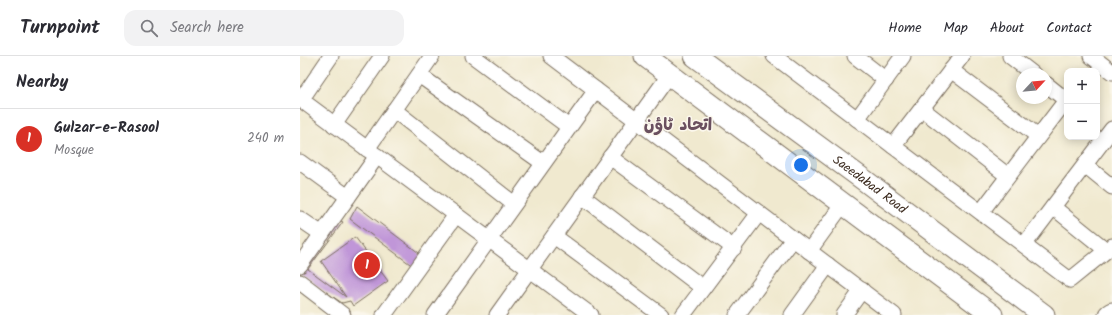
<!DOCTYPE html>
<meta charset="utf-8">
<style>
body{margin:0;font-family:Kalam,"Playpen Sans Arabic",sans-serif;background:#f2f2f3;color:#2b2b33}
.controls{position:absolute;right:12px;top:12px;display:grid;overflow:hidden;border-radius:8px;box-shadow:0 2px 10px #0003}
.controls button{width:36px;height:36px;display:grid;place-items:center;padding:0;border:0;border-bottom:1px solid #e1e1e2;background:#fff;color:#2b2b33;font:20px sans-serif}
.compass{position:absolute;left:716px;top:12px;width:36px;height:36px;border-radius:50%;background:#fff;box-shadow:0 2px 10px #0003;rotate:64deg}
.you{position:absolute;left:501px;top:109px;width:14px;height:14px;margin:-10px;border:3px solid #fff;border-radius:50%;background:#1a73e8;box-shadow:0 0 0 6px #1a73e833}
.badge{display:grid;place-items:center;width:26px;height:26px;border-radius:50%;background:#d93025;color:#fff;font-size:13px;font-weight:700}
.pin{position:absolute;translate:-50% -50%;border:2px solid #fff;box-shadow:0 1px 4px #0006}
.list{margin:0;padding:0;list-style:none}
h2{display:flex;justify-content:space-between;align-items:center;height:52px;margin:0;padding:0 16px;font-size:17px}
h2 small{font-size:13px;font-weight:400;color:#7c7c81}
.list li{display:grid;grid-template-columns:26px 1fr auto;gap:12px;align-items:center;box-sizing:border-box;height:60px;padding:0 16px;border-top:1px solid #e1e1e2}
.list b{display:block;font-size:15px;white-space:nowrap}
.list p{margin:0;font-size:13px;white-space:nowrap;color:#7c7c81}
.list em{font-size:13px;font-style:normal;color:#7c7c81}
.icon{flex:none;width:22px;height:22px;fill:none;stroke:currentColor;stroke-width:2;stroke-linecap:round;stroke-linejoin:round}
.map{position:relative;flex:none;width:812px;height:259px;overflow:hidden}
header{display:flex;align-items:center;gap:24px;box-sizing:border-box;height:56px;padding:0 20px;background:#fff;border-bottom:1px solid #e1e1e2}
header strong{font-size:19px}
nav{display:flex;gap:22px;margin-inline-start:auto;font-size:14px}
.search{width:280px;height:36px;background:#f2f2f3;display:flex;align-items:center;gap:10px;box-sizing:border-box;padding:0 14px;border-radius:12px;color:#7c7c81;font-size:15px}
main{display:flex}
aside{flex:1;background:#fff}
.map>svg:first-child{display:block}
</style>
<header>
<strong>Turnpoint</strong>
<div class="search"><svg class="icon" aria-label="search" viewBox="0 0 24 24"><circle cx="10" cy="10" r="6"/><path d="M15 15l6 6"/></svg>Search here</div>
<nav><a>Home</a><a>Map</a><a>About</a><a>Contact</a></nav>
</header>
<main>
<aside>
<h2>Nearby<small></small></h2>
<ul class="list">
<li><span class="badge">1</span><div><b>Gulzar-e-Rasool</b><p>Mosque</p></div><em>240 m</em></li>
</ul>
</aside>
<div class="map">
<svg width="812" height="259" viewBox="0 0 812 259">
<rect width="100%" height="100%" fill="#fbf7ec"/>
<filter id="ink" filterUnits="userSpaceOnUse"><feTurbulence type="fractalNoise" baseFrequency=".025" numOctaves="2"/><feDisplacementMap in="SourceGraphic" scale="8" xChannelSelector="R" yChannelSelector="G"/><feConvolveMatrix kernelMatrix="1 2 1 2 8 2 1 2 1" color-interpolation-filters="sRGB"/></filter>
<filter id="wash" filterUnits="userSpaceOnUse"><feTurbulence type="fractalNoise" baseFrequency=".012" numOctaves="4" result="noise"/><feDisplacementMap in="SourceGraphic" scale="16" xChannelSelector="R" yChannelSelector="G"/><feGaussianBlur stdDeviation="0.9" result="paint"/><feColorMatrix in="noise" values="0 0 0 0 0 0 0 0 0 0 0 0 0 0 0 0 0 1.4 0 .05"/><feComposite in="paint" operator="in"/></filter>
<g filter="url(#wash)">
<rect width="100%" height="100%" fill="#f0e9cf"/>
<g id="blocks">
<g fill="#c096d8">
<path d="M 57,150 L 123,200 L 114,211 L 50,163 Z"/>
<path d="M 37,163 L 43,166 L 8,213 L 46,241 L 21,205 L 55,181 L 88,225 L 53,250 L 50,245 L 42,247 L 0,218 L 0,215 Z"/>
</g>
</g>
</g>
<g filter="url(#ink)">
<use href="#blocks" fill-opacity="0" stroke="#7a6d5c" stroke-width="1"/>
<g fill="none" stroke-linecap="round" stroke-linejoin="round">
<defs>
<g id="street">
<path d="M 173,0 L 269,71"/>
<path d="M 251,0 L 594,259"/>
<path d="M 474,0 L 770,224 L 812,190"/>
<path d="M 555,0 L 586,24"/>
<path d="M 710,0 L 733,18"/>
<path d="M 791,0 L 812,16"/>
<path d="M 651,14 L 738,80"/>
<path d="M 119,19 L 243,107"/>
<path d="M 746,28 L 766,44"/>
<path d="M 0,43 L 291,259"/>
<path d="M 1,44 L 31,0"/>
<path d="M 622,53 L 708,120"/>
<path d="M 94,54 L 214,148"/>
<path d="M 557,63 L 603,0"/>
<path d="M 34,69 L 82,0"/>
<path d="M 593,90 L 662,0"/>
<path d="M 67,93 L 132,0"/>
<path d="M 310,101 L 434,192"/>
<path d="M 0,106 L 48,141"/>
<path d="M 785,109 L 812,131"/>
<path d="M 282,140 L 403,232"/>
<path d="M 753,151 L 806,194"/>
<path d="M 681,156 L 767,43"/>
<path d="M 0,163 L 22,178"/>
<path d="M 254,180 L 361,259"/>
<path d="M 724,189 L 812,73"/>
<path d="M 509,195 L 543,148"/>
<path d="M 0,209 L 77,100"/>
<path d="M 0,226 L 43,259"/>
<path d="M 84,259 L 156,159"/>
<path d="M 135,259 L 296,34"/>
<path d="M 197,259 L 370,18"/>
<path d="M 383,259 L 459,157"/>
<path d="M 437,259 L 493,183"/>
<path d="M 492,259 L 528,209"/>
<path d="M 544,259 L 562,234"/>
</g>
<g id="secondary">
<path d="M 345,0 L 692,259"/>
<path id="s1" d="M 395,0 L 564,124 L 744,259"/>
<path d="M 809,259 L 812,257"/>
</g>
</defs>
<use href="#street" stroke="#7a6d5c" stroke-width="17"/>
<use href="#secondary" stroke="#7a6d5c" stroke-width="23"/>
<use href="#street" stroke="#fff" stroke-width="15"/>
<use href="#secondary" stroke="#fff" stroke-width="21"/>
</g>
</g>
<g text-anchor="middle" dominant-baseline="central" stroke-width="3" stroke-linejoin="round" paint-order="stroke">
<g font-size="13" fill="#3b2a1e" stroke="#fbf7ec">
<text stroke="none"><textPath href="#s1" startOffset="217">Saeedabad Road</textPath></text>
</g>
<g font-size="17" font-weight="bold" fill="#6a505f" stroke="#fbf7ec">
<text x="378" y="69">اتحاد ٹاؤن</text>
</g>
</g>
</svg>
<div class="controls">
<button>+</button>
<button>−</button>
</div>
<svg class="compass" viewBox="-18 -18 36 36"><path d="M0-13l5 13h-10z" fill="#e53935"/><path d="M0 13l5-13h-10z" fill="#7c7c81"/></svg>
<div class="you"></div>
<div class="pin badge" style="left:67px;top:209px">1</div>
</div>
</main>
